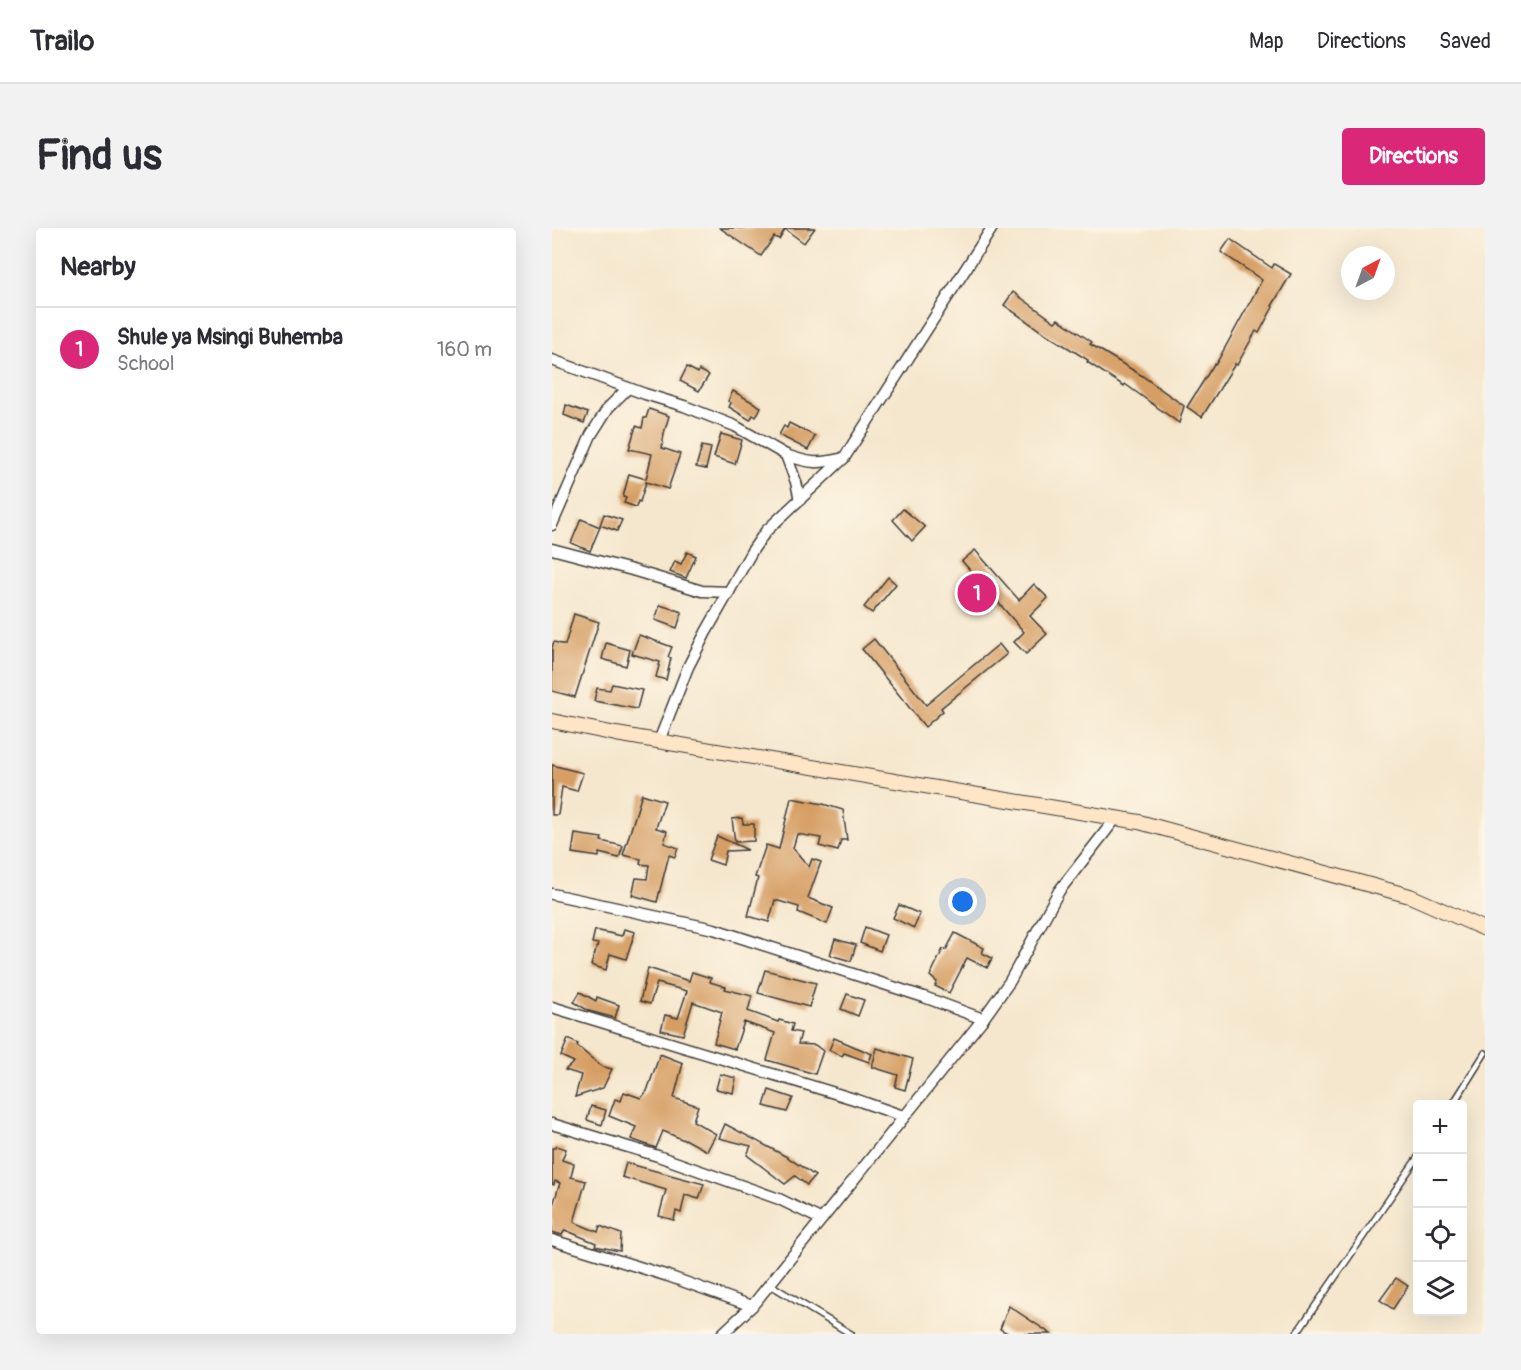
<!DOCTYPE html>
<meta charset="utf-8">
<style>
body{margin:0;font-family:Pangolin,sans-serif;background:#f2f2f3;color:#2b2b33}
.controls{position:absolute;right:18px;bottom:18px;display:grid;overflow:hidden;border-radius:6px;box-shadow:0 6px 24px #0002}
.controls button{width:54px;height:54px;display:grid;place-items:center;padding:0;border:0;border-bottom:2px solid #e1e1e2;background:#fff;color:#2b2b33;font:30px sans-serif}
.compass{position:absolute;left:789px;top:18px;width:54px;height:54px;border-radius:50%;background:#fff;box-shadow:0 6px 24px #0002;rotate:41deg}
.you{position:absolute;left:411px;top:674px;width:21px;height:21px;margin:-15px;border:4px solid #fff;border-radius:50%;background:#1a73e8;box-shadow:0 0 0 9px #1a73e833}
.badge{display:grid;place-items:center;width:39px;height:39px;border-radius:50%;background:#db2777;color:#fff;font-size:20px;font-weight:700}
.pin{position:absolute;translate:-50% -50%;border:3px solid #fff;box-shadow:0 2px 6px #0006}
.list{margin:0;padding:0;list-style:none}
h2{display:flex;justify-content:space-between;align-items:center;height:78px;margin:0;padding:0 24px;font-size:26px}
h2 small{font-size:20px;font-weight:400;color:#7c7c81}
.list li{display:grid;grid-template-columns:39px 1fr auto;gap:18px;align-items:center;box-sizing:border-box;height:84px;padding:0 24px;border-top:2px solid #e1e1e2}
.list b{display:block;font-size:22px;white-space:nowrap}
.list p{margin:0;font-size:20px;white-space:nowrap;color:#7c7c81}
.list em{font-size:20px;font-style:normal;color:#7c7c81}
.icon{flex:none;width:33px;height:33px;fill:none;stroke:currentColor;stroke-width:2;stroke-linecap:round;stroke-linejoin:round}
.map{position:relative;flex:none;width:933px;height:1106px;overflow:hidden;border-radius:6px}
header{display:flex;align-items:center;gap:36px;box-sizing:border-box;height:84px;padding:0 30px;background:#fff;border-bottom:2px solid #e1e1e2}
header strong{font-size:28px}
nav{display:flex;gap:33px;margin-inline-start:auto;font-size:21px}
.intro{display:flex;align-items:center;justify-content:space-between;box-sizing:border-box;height:144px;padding:0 36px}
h1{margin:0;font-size:42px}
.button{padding:15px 27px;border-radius:6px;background:#db2777;color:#fff;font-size:21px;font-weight:700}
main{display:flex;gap:36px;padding:0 36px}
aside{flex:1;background:#fff;border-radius:6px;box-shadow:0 6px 24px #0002}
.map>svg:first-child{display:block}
</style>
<header>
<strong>Trailo</strong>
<nav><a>Map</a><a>Directions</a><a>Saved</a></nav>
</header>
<div class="intro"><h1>Find us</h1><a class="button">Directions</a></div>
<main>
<aside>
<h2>Nearby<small></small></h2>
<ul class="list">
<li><span class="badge">1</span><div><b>Shule ya Msingi Buhemba</b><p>School</p></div><em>160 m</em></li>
</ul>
</aside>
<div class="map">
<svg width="933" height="1106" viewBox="0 0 933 1106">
<rect width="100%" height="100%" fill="#fcf5e5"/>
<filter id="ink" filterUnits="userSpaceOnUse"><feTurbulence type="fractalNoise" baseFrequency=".0167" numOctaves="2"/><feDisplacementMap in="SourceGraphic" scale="12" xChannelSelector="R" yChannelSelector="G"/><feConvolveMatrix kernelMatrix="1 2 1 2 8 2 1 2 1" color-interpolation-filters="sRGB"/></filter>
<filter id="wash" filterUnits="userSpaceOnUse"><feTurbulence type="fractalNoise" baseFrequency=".008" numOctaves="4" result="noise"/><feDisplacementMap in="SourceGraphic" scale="24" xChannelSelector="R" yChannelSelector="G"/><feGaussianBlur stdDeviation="1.35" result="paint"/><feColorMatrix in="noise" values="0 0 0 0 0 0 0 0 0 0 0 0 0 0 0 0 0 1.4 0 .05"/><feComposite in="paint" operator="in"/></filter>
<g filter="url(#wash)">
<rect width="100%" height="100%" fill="#f5e7cd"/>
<g id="blocks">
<g fill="#d69e64">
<path d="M 168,0 L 263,0 L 252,15 L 233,1 L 227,11 L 222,9 L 209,28 Z"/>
<path d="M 678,11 L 720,40 L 722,36 L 739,46 L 720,78 L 721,79 L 707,105 L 704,103 L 685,137 L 683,136 L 650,189 L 635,179 L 662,136 L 664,136 L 710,52 L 669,24 Z"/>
<path d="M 461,64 L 503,94 L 506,91 L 540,114 L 538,116 L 589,147 L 632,178 L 627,195 L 573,156 L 572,158 L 535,134 L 536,132 L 489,103 L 452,77 Z"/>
<path d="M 135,139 L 146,145 L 147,142 L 157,147 L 147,163 L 128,153 Z"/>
<path d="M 181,163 L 209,179 L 204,189 L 201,187 L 198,192 L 177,179 L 179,175 L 176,173 Z"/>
<path d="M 14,177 L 36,185 L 32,195 L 12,187 Z"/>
<path d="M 97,181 L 117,188 L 112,205 L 110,220 L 128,226 L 116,261 L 94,254 L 88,274 L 86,273 L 84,279 L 72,275 L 74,270 L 71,269 L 77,246 L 94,251 L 100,226 L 77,221 L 84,198 L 90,200 L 92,190 L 94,190 Z"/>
<path d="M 237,195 L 263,208 L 256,222 L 227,207 L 232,198 L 235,200 Z"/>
<path d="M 169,206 L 190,212 L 183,236 L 162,229 Z"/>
<path d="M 150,218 L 159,220 L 154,241 L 144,239 Z"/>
<path d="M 351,281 L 373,299 L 360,313 L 341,292 Z"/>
<path d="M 52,286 L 70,292 L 65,303 L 48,297 Z"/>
<path d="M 29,291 L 48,299 L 38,323 L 19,315 Z"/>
<path d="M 423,322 L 467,372 L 482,356 L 496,370 L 478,388 L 495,406 L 474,426 L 462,414 L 472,404 L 410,333 Z"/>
<path d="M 135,324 L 144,328 L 134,350 L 118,344 L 123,333 L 129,336 Z"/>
<path d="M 336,349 L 344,356 L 320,385 L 312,379 Z"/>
<path d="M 108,377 L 130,384 L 125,400 L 103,392 Z"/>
<path d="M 22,386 L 47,394 L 23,469 L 0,463 L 0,419 L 2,414 L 13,417 Z"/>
<path d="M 87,407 L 120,419 L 116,429 L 119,430 L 114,452 L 104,449 L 108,434 L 80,426 Z"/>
<path d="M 322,411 L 374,477 L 447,416 L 455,426 L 389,480 L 391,483 L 373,499 L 310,421 Z"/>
<path d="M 54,415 L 78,422 L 74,438 L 50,431 Z"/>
<path d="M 60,456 L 90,462 L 85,481 L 42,473 L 45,460 L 58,462 Z"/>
<path d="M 0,537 L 31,545 L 25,563 L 10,559 L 6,587 L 0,587 Z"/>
<path d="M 90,566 L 113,573 L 104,600 L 115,603 L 112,615 L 126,620 L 123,629 L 117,627 L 105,674 L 80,667 L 84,650 L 95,651 L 97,637 L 88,636 L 89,631 L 71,627 Z"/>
<path d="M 239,570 L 271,576 L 291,582 L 295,612 L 289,612 L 286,623 L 267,618 L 269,610 L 245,606 L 241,620 L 257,639 L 260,631 L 269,634 L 256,670 L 281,680 L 275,696 L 246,684 L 247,679 L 223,672 L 217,694 L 196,688 L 206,650 L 203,649 L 214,617 L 227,621 Z"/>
<path d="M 190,590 L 191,596 L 202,596 L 202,613 L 183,614 L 180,591 Z"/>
<path d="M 23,606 L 50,610 L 49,613 L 71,618 L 67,630 L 47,625 L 47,629 L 20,625 Z"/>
<path d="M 165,608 L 196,622 L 174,623 L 171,637 L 156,632 Z"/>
<path d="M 347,677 L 368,686 L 362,700 L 341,690 Z"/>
<path d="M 313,699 L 334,707 L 328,723 L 308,715 Z"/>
<path d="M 72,701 L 83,704 L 74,731 L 58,726 L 54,742 L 39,737 L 46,716 L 40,715 L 43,702 L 70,708 Z"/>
<path d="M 403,705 L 432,720 L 430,725 L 440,730 L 435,740 L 415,730 L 397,765 L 383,758 L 385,754 L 378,748 L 391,721 L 394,722 Z"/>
<path d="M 283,711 L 304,717 L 299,733 L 278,727 Z"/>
<path d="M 96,740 L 137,753 L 140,744 L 159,750 L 158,754 L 174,759 L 173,761 L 200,768 L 196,783 L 226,794 L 227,792 L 241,796 L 239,803 L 249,805 L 246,816 L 263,817 L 271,823 L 263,846 L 215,832 L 223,805 L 192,794 L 183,821 L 162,815 L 170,784 L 141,774 L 131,807 L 109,802 L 113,787 L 126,790 L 135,763 L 105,755 L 98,776 L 88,773 Z"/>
<path d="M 213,742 L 264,755 L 257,779 L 206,765 Z"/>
<path d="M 28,764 L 44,773 L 45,769 L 67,777 L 63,790 L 37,783 L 22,774 Z"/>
<path d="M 295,766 L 312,772 L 306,788 L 289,781 Z"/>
<path d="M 282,810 L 320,826 L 317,834 L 292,825 L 290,828 L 277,822 Z"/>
<path d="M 16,811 L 26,816 L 25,818 L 49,838 L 60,841 L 51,860 L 23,869 L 29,847 L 13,842 L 22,834 L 9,828 Z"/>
<path d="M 325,820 L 361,831 L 353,862 L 343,859 L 346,847 L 320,839 Z"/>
<path d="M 108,826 L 131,835 L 122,870 L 146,878 L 141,893 L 164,906 L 155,923 L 133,911 L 132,912 L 111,903 L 104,920 L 90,915 L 79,911 L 84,899 L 57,888 L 63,871 L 69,873 L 72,864 L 89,870 L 95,863 Z"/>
<path d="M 168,846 L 184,850 L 181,865 L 164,861 Z"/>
<path d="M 217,862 L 241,870 L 235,884 L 212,878 Z"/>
<path d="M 39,878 L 54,882 L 50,897 L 35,892 Z"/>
<path d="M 173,896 L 235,929 L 263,948 L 255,957 L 243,948 L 233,956 L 195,927 L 199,918 L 167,910 Z"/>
<path d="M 4,918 L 14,921 L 10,932 L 22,936 L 19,949 L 34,953 L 22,994 L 46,1004 L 48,998 L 69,1006 L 68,1023 L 43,1018 L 44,1015 L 13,1002 L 10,1007 L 0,1004 L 0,980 L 8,955 L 3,953 L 2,957 L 0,956 L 0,920 L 3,920 Z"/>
<path d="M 74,935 L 152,956 L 147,971 L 133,967 L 129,985 L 124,983 L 122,992 L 107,988 L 114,962 L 70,949 Z"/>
<path d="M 844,1050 L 856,1058 L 841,1081 L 828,1072 Z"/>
<path d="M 457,1078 L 499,1106 L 457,1106 L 448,1101 Z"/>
</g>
</g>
</g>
<g filter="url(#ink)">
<use href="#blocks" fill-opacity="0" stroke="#3d3a37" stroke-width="1.5"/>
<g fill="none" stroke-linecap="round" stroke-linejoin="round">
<defs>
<g id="service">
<path d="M 901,876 L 933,825"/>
<path d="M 217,1056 L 299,1106"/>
<path d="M 744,1106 L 866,929"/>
</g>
<g id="minor">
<path d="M 0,132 L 93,166 L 132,178 L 183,198 L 234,227 L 244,254 L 248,272"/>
<path d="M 234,227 C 259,236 266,236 292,230"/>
<path d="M 0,297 L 39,207 L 56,180 L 76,160"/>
<path d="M 0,321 L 80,342 L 150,363 L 177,364"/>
<path d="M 107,513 L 136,439 L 154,404 L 200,323 L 214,303 L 292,230 L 440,0"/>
<path d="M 0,666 L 162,701 L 372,769 L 431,791"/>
<path d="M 0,779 L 302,871 L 351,888"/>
<path d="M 0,896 L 106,928 L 227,971 L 268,991"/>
<path d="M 0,1012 L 116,1048 L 200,1078"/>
<path d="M 170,1106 L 200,1078 L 431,791 L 458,753 L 507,663 L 564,590"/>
</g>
<path id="secondary" d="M 0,493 L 64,506 L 587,594 L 858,668 L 933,701"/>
</defs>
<use href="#service" stroke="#3d3a37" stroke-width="8"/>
<use href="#minor" stroke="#3d3a37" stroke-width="13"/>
<use href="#secondary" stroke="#3d3a37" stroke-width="16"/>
<use href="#service" stroke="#fff" stroke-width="5"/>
<use href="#minor" stroke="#fff" stroke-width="10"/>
<use href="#secondary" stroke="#fde5c5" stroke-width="14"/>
</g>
</g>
</svg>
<div class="controls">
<button>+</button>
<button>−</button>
<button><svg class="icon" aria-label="locate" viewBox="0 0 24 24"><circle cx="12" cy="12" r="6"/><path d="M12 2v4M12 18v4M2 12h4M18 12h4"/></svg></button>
<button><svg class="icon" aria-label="layers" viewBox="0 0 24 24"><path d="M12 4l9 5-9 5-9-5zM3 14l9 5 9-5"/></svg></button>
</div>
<svg class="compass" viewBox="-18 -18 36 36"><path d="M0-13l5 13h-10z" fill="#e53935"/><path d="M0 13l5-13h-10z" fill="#7c7c81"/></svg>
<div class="you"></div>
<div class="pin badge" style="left:425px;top:365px">1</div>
</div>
</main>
